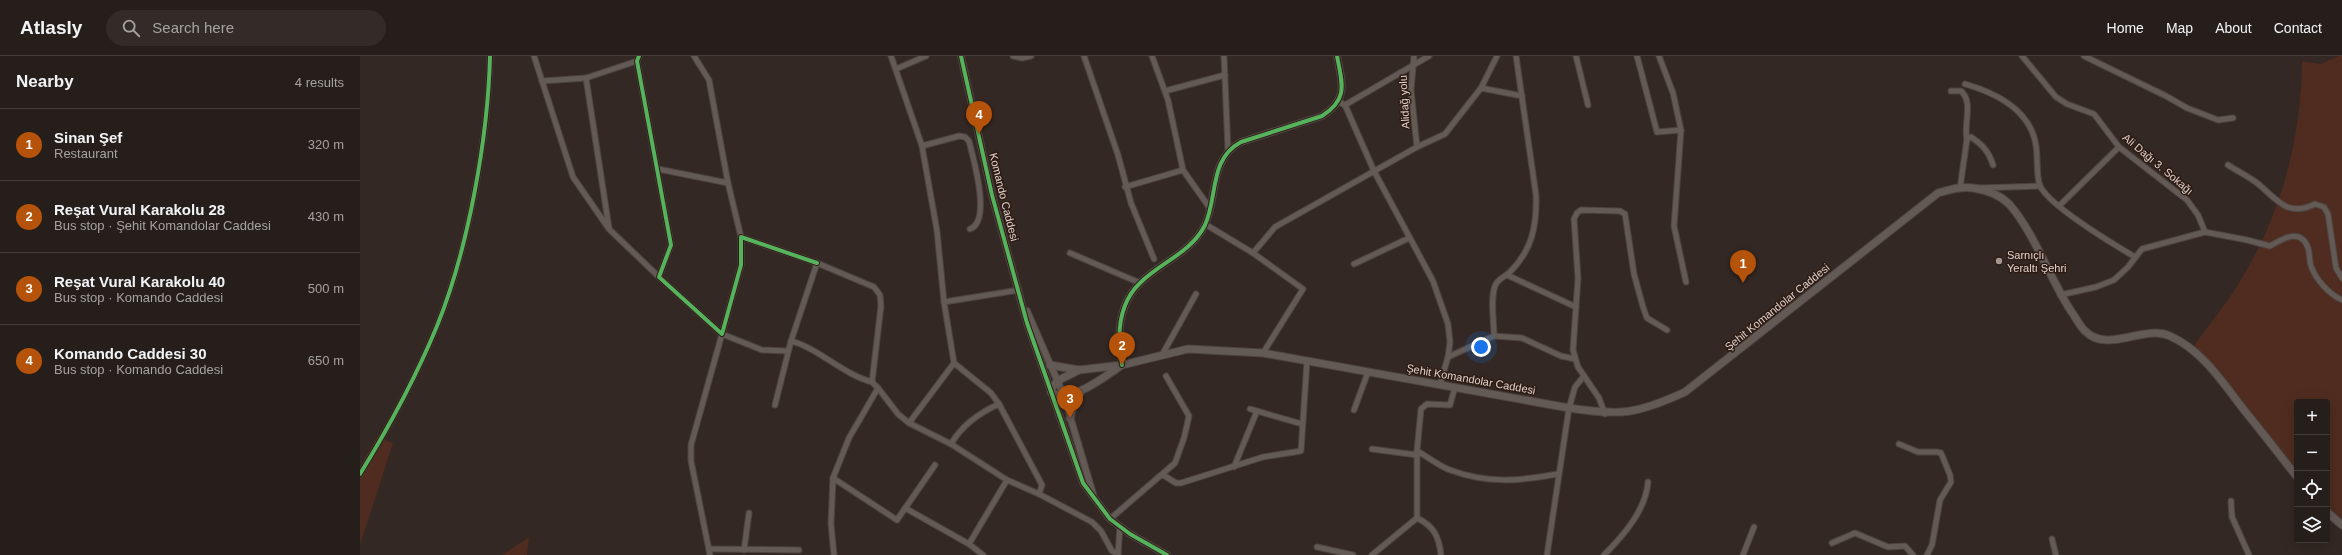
<!DOCTYPE html>
<meta charset="utf-8">
<style>
body{margin:0;font-family:Helvetica,sans-serif;background:#322b27;color:#f1f3f6}
.controls{position:absolute;right:12px;bottom:12px;display:grid;overflow:hidden;border-radius:4px;box-shadow:0 4px 16px #0002}
.controls button{width:36px;height:36px;display:grid;place-items:center;padding:0;border:0;border-bottom:1px solid #423c39;background:#261e1a;color:#f1f3f6;font:20px sans-serif}
.you{position:absolute;left:1121px;top:291px;width:14px;height:14px;margin:-10px;border:3px solid #fff;border-radius:50%;background:#1a73e8;box-shadow:0 0 0 6px #1a73e833}
.badge{display:grid;place-items:center;width:26px;height:26px;border-radius:50%;background:#b45309;color:#fff;font-size:13px;font-weight:700}
.pin{position:absolute;translate:-50% -33px;filter:drop-shadow(0 1px 2px #0008)}
.pin::after{content:'';position:absolute;top:21px;width:14px;height:12px;background:inherit;clip-path:polygon(0 0,100% 0,50% 100%)}
.list{margin:0;padding:0;list-style:none}
h2{display:flex;justify-content:space-between;align-items:center;height:52px;margin:0;padding:0 16px;font-size:17px}
h2 small{font-size:13px;font-weight:400;color:#a4a2a2}
.list li{display:grid;grid-template-columns:26px 1fr auto;gap:12px;align-items:center;box-sizing:border-box;height:72px;padding:0 16px;border-top:1px solid #423c39}
.list b{display:block;font-size:15px;white-space:nowrap}
.list p{margin:0;font-size:13px;white-space:nowrap;color:#a4a2a2}
.list em{font-size:13px;font-style:normal;color:#a4a2a2}
.icon{flex:none;width:22px;height:22px;fill:none;stroke:currentColor;stroke-width:2;stroke-linecap:round;stroke-linejoin:round}
.map{position:relative;flex:none;width:1982px;height:499px;overflow:hidden}
header{display:flex;align-items:center;gap:24px;box-sizing:border-box;height:56px;padding:0 20px;background:#261e1a;border-bottom:1px solid #423c39}
header strong{font-size:19px}
nav{display:flex;gap:22px;margin-inline-start:auto;font-size:14px}
.search{width:280px;height:36px;background:#322b27;display:flex;align-items:center;gap:10px;box-sizing:border-box;padding:0 14px;border-radius:22px;color:#a4a2a2;font-size:15px}
main{display:flex}
aside{flex:1;background:#261e1a}
.map>svg:first-child{display:block}
</style>
<header>
<strong>Atlasly</strong>
<div class="search"><svg class="icon" aria-label="search" viewBox="0 0 24 24"><circle cx="10" cy="10" r="6"/><path d="M15 15l6 6"/></svg>Search here</div>
<nav><a>Home</a><a>Map</a><a>About</a><a>Contact</a></nav>
</header>
<main>
<aside>
<h2>Nearby<small>4 results</small></h2>
<ul class="list">
<li><span class="badge">1</span><div><b>Sinan Şef</b><p>Restaurant</p></div><em>320 m</em></li>
<li><span class="badge">2</span><div><b>Reşat Vural Karakolu 28</b><p>Bus stop · Şehit Komandolar Caddesi</p></div><em>430 m</em></li>
<li><span class="badge">3</span><div><b>Reşat Vural Karakolu 40</b><p>Bus stop · Komando Caddesi</p></div><em>500 m</em></li>
<li><span class="badge">4</span><div><b>Komando Caddesi 30</b><p>Bus stop · Komando Caddesi</p></div><em>650 m</em></li>
</ul>
</aside>
<div class="map">
<svg width="1982" height="499" viewBox="0 0 1982 499">
<rect width="100%" height="100%" fill="#332823"/>
<g fill="#4f2c1f">
<path d="M 1979,0 L 1982,0 L 1982,469 L 1967,456 L 1967,346 L 1937,346 L 1937,420 L 1833,291 C 1849,268 1868,246 1882,222 C 1922,156 1941,82 1942,5 L 1961,8 Z"/>
<path d="M 17,381 L 33,387 L 0,489 L 0,411 Z"/>
<path d="M 169,481 L 167,499 L 142,499 Z"/>
</g>
<g fill="none" stroke-linecap="round" stroke-linejoin="round">
<defs>
<g id="minor">
<path d="M 174,0 L 213,121 L 249,173 L 299,221"/>
<path d="M 279,0 L 277,5 L 311,189 L 299,221 L 362,278 L 381,209 L 381,181 L 457,207"/>
<path d="M 334,0 L 349,24 L 368,127 L 381,181"/>
<path d="M 531,0 L 562,90"/>
<path d="M 653,0 L 662,2 L 671,0"/>
<path d="M 724,0 L 758,99 L 771,147 L 794,203"/>
<path d="M 792,0 L 808,44 L 823,114 L 849,151"/>
<path d="M 864,0 L 868,94"/>
<path d="M 1054,0 L 1051,34 L 1057,91"/>
<path d="M 1216,0 L 1228,49"/>
<path d="M 1277,0 L 1297,76 L 1321,74"/>
<path d="M 1299,0 L 1313,37 L 1321,74 L 1314,170 L 1326,226"/>
<path d="M 1662,0 L 1696,41 L 1707,48 L 1734,58 L 1759,91 L 1827,144 L 1838,159 L 1845,176"/>
<path d="M 1724,0 L 1806,40 L 1827,52 L 1858,64 L 1873,62"/>
<path d="M 536,13 L 566,0"/>
<path d="M 226,22 L 249,172"/>
<path d="M 182,25 L 226,22 L 277,5"/>
<path d="M 1605,28 C 1636,37 1671,54 1676,90 C 1678,100 1676,121 1680,130 C 1691,151 1753,188 1775,201"/>
<path d="M 1121,32 L 1162,40"/>
<path d="M 805,35 L 865,19"/>
<path d="M 1591,35 L 1601,35 C 1614,46 1603,69 1607,83 L 1600,132"/>
<path d="M 979,46 L 985,49 L 1014,115 L 1073,225 L 1088,268 L 1090,286 L 1088,301 L 1080,328"/>
<path d="M 985,49 L 1069,0"/>
<path d="M 1607,83 L 1611,81 C 1623,89 1629,96 1633,109"/>
<path d="M 1868,109 C 1877,115 1888,120 1897,127 C 1917,143 1927,162 1955,148 L 1964,151 L 1968,158 L 1976,212 L 1982,222"/>
<path d="M 298,113 L 368,127"/>
<path d="M 765,131 L 823,114"/>
<path d="M 1619,132 L 1680,130"/>
<path d="M 1699,150 L 1759,91"/>
<path d="M 845,168 L 893,197 L 943,233 L 903,297"/>
<path d="M 710,197 L 780,227"/>
<path d="M 893,197 L 915,171 L 1057,91 L 1085,78 L 1121,32 L 1137,0"/>
<path d="M 994,208 L 1049,182"/>
<path d="M 1147,219 L 1216,251"/>
<path d="M 1700,239 L 1736,231 L 1754,224 L 1768,211 L 1782,193 L 1845,176 L 1887,184 L 1910,190 C 1922,183 1941,171 1948,192 C 1950,197 1949,204 1951,210 C 1956,224 1969,238 1982,244"/>
<path d="M 584,246 L 577,175 L 562,90 L 599,80 L 605,81 L 609,85 C 613,102 632,165 610,173"/>
<path d="M 1134,280 L 1162,282 L 1201,300 L 1215,303"/>
<path d="M 431,285 C 460,293 482,318 512,326"/>
<path d="M 802,299 L 836,238"/>
<path d="M 1088,301 L 1134,280 C 1134,265 1130,244 1135,230 C 1137,223 1145,221 1150,216 C 1172,194 1177,170 1176,139 L 1156,0"/>
<path d="M 594,307 L 631,337 L 639,348 L 682,429 L 679,438"/>
<path d="M 415,349 L 431,285 L 457,207 L 514,231 L 520,239 L 521,250 L 512,326 L 518,332"/>
<path d="M 890,353 L 942,368"/>
<path d="M 994,354 L 1008,316"/>
<path d="M 1245,358 L 1239,342 L 1218,311 L 1213,294 L 1218,222 L 1214,163 L 1217,157 L 1221,154 L 1260,155 L 1265,158 L 1274,218 L 1283,251 L 1287,262 L 1307,274"/>
<path d="M 549,367 L 594,307 L 584,246 L 659,234"/>
<path d="M 591,388 C 602,369 619,357 639,348"/>
<path d="M 1539,388 L 1558,396 L 1577,396 L 1581,397 L 1590,419 L 1591,426 L 1580,444 L 1572,489 L 1567,499"/>
<path d="M 1012,393 L 1057,399"/>
<path d="M 1057,395 C 1068,401 1079,410 1090,414 C 1128,428 1159,425 1198,418"/>
<path d="M 874,411 L 897,355"/>
<path d="M 0,418 C 29,371 56,321 77,270 C 108,194 128,82 130,0"/>
<path d="M 803,419 L 816,427 L 821,427 L 903,401 L 941,395 L 947,305"/>
<path d="M 473,422 L 489,382 L 518,332 L 538,358 L 549,367 L 591,388 L 647,424 L 679,438 L 732,466 L 741,475 L 752,495 L 758,498"/>
<path d="M 1871,445 L 1872,461 L 1889,499"/>
<path d="M 545,452 L 609,488 L 623,499"/>
<path d="M 1057,462 C 1074,470 1079,481 1081,499"/>
<path d="M 750,463 L 815,407 L 824,382 L 829,360 L 806,320"/>
<path d="M 1692,483 L 1696,499"/>
<path d="M 1472,487 L 1495,477 L 1528,491 L 1545,490 L 1553,499"/>
<path d="M 609,488 L 647,424"/>
<path d="M 957,491 L 993,499"/>
<path d="M 349,493 L 439,494"/>
<path d="M 384,494 L 389,457"/>
<path d="M 350,499 L 331,405 L 331,389 L 362,278 L 402,294 L 428,295"/>
<path d="M 474,499 L 471,468 L 473,422 L 537,464 L 575,409"/>
<path d="M 758,499 L 760,470"/>
<path d="M 1012,499 L 1057,462 L 1057,395 L 1061,353 L 1067,348 L 1090,349 L 1095,331"/>
<path d="M 1187,499 L 1209,352 L 1215,331 L 1224,320"/>
<path d="M 1244,499 C 1263,480 1286,454 1288,426"/>
<path d="M 1383,499 L 1394,471"/>
</g>
<g id="tertiary">
<path d="M 601,0 L 632,139 L 667,267 L 723,427 L 750,463 L 770,478 L 807,499"/>
<path d="M 667,255 L 704,340 L 733,438"/>
<path d="M 762,309 C 757,281 758,248 780,227 C 801,206 831,197 845,169 C 858,140 849,103 881,86 L 962,60 C 989,43 982,27 977,0"/>
</g>
<g id="secondary">
<path d="M 690,309 L 719,314"/>
<path d="M 762,309 C 747,319 710,349 691,336 L 692,332 L 697,325 L 719,314 L 762,309 L 828,293 L 903,297 L 1209,352 C 1261,360 1277,358 1325,336 L 1578,137 C 1589,134 1601,130 1613,132 C 1626,134 1640,139 1649,148 C 1674,176 1690,223 1711,255 C 1716,262 1720,270 1725,275 C 1748,298 1784,268 1810,280 C 1842,294 1863,327 1884,354 C 1902,376 1919,398 1937,421"/>
<path d="M 710,362 L 714,347 L 722,334"/>
<path d="M 1967,456 L 1982,469"/>
</g>
</defs>
<use href="#minor" stroke="#4d4340" stroke-width="7"/>
<use href="#tertiary" stroke="#4d4340" stroke-width="8"/>
<use href="#secondary" stroke="#4d4340" stroke-width="9"/>
<use href="#minor" stroke="#635955" stroke-width="5"/>
<use href="#tertiary" stroke="#635955" stroke-width="6"/>
<use href="#secondary" stroke="#635955" stroke-width="7"/>
<defs>
<g id="cycleway">
<path d="M 279,0 L 277,5 L 311,189 L 299,221 L 362,278 L 381,209 L 381,181 L 457,207"/>
<path d="M 601,0 L 632,139 L 667,267 L 723,427 L 750,463 L 770,478 L 807,499"/>
<path d="M 762,309 C 757,281 758,248 780,227 C 801,206 831,197 845,169 C 858,140 849,103 881,86 L 962,60 C 989,43 982,27 977,0"/>
<path d="M 0,418 C 29,371 56,321 77,270 C 108,194 128,82 130,0"/>
</g>
</defs>
<use href="#cycleway" stroke="#2e1b14" stroke-width="6"/>
<use href="#cycleway" stroke="#56b35d" stroke-width="4"/>
</g>
<circle fill="#a39692" stroke="#2e1b14" stroke-width="1.5" cx="1639" cy="205" r="4"/>
<g text-anchor="middle" dominant-baseline="central" stroke-width="3" stroke-linejoin="round" paint-order="stroke">
<g font-size="11" fill="#e0d2cd" stroke="#2e1b14">
<text transform="translate(1044 46) rotate(-93)">Alidağ yolu</text>
<text transform="translate(1798 108) rotate(40)">Ali Dağı 3. Sokağı</text>
<text transform="translate(644 141) rotate(76)">Komando Caddesi</text>
<text transform="translate(1417 251) rotate(-39)">Şehit Komandolar Caddesi</text>
<text transform="translate(1111 323) rotate(10)">Şehit Komandolar Caddesi</text>
</g>
<g font-size="11" fill="#e0d2cd" stroke="#2e1b14" text-anchor="start">
<text x="1647" y="199">Sarnıçlı<tspan x="1647" dy="13">Yeraltı Şehri</tspan></text>
</g>
</g>
</svg>
<div class="controls">
<button>+</button>
<button>−</button>
<button><svg class="icon" aria-label="locate" viewBox="0 0 24 24"><circle cx="12" cy="12" r="6"/><path d="M12 2v4M12 18v4M2 12h4M18 12h4"/></svg></button>
<button><svg class="icon" aria-label="layers" viewBox="0 0 24 24"><path d="M12 4l9 5-9 5-9-5zM3 14l9 5 9-5"/></svg></button>
</div>
<div class="you"></div>
<div class="pin badge" style="left:1383px;top:227px">1</div>
<div class="pin badge" style="left:762px;top:309px">2</div>
<div class="pin badge" style="left:710px;top:362px">3</div>
<div class="pin badge" style="left:619px;top:78px">4</div>
</div>
</main>
